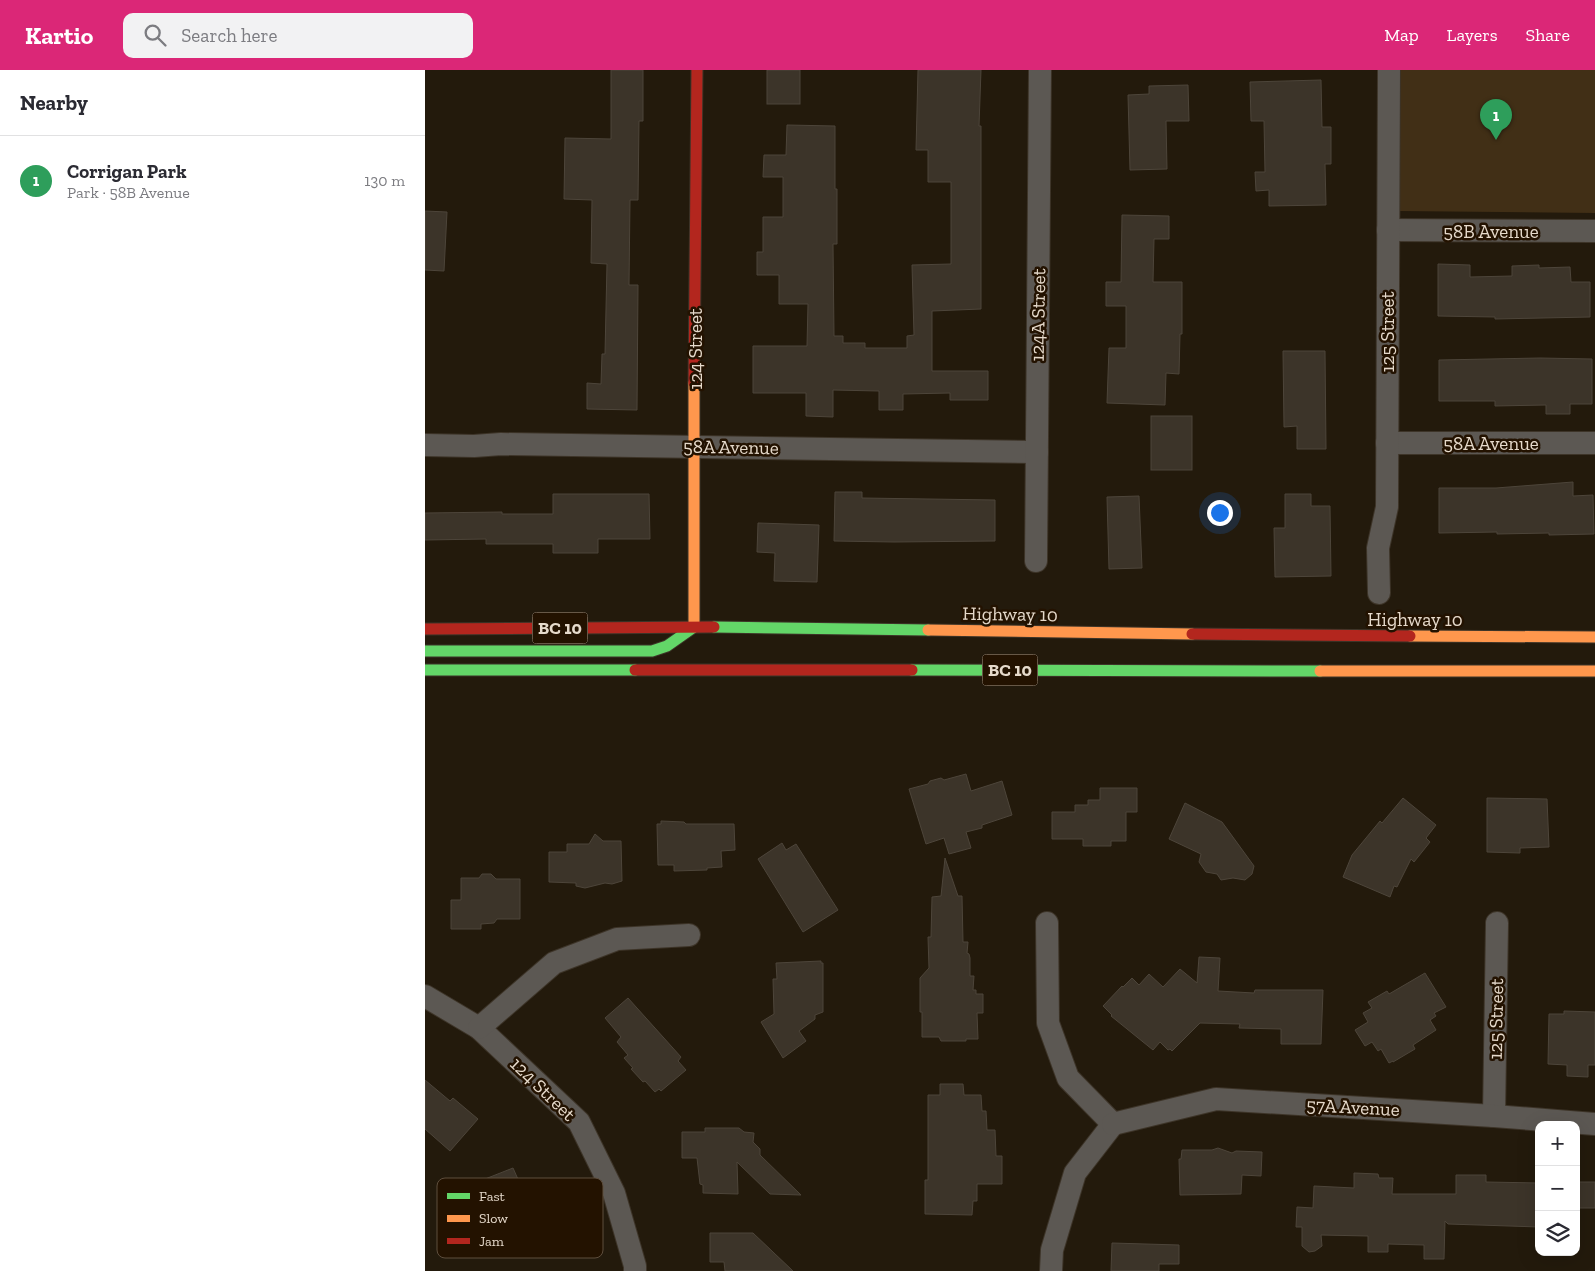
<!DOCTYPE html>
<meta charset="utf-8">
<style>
body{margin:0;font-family:"Zilla Slab",serif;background:#f2f2f3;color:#2b2b33}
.controls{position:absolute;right:15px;bottom:15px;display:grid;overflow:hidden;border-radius:10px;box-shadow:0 5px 20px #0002}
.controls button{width:45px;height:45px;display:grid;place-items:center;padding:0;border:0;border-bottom:1px solid #e1e1e2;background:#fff;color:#2b2b33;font:25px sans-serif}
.you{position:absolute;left:794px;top:442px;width:18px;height:18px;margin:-12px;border:4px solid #fff;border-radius:50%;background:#1a73e8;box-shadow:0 0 0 8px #1a73e833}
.badge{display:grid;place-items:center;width:32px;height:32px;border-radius:50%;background:#db2777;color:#fff;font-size:16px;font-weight:700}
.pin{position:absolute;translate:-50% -41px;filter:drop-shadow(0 1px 2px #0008)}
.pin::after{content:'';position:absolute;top:26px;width:18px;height:15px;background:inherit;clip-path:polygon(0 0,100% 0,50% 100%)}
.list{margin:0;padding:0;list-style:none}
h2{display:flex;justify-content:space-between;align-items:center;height:65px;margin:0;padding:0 20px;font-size:21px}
h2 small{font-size:16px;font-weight:400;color:#7c7c81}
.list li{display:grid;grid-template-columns:32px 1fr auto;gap:15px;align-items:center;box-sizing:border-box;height:90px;padding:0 20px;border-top:1px solid #e1e1e2}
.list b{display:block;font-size:19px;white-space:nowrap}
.list p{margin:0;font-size:16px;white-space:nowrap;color:#7c7c81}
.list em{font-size:16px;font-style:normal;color:#7c7c81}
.icon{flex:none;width:28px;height:28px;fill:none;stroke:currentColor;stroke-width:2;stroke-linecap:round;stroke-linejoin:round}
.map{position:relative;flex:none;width:1170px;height:1201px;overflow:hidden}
header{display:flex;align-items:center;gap:30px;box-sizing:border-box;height:70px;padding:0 25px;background:#db2777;color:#fff}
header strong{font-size:24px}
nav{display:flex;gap:28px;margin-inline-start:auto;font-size:18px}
.search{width:350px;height:45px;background:#f2f2f3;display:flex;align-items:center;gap:12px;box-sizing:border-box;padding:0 18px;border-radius:10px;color:#7c7c81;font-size:19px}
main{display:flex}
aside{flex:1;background:#fff}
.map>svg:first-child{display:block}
</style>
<header>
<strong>Kartio</strong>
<div class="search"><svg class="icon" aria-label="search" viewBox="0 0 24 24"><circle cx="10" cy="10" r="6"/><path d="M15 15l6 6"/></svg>Search here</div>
<nav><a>Map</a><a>Layers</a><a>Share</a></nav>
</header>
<main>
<aside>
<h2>Nearby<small></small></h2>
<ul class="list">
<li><span class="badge" style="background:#2e9e5b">1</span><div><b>Corrigan Park</b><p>Park · 58B Avenue</p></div><em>130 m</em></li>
</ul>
</aside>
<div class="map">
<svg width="1170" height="1201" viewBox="0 0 1170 1201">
<rect width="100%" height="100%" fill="#231a0c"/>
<path fill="#412f16" d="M 972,0 L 1170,0 L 1170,143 L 972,141 Z"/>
<g fill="#3c3429" stroke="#4d453a">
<path d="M 186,0 L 218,0 L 218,51 L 214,51 L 213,130 L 205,130 L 204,215 L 213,215 L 212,340 L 162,339 L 162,313 L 176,314 L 177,284 L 180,284 L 182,194 L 166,193 L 167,130 L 139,129 L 140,68 L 186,69 Z"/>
<rect x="342" y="0" width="33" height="34"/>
<path d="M 493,0 L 556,0 L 554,56 L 556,56 L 556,239 L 507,241 L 507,301 L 563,301 L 563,330 L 525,330 L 525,323 L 478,324 L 478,340 L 454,340 L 454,321 L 408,320 L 408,347 L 381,346 L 381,323 L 328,323 L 328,276 L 382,276 L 383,234 L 354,234 L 354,205 L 332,205 L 332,182 L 338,182 L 338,147 L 358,147 L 358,107 L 338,107 L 339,85 L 361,85 L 362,55 L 410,56 L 410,119 L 412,119 L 412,174 L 408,174 L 409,266 L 418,266 L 418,273 L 440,273 L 440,278 L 482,278 L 482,266 L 489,265 L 487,195 L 526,194 L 526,112 L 503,112 L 503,80 L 491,80 Z"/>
<path d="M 896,10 L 897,57 L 906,57 L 906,94 L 900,94 L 901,135 L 844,136 L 844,120 L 831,121 L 830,102 L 840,102 L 839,51 L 826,51 L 825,12 Z"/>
<path d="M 763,15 L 764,51 L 741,51 L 742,99 L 705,100 L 703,25 L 724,24 L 724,16 Z"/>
<path d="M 0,141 L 22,142 L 19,201 L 0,200 Z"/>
<path d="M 697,145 L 744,146 L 744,169 L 729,169 L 728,212 L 757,212 L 757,264 L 755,264 L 754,304 L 741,303 L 740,335 L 682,333 L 684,278 L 701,278 L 701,236 L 681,236 L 681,212 L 696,212 Z"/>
<path d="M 1013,194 L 1045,195 L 1045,207 L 1087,206 L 1087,196 L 1114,195 L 1114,198 L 1145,197 L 1146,212 L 1165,212 L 1165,247 L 1070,249 L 1070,247 L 1013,246 Z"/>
<path d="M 858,281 L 900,281 L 901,379 L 872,379 L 872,356 L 859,357 Z"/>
<path d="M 1115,288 L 1167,289 L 1167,334 L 1145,334 L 1145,344 L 1121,344 L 1121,335 L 1070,336 L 1070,331 L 1014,331 L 1014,290 Z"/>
<rect x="726" y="346" width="41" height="54"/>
<path d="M 1148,412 L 1148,426 L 1168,425 L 1169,464 L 1124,465 L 1124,463 L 1072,464 L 1072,462 L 1014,463 L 1014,418 L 1071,418 Z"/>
<path d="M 410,422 L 437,422 L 437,428 L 570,430 L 570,471 L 469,472 L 409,471 Z"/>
<path d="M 128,424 L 224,424 L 225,469 L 173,469 L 173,483 L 128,483 L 128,474 L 61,474 L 61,469 L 0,470 L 0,443 L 77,442 L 77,444 L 128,444 Z"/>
<path d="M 860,424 L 886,424 L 886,436 L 905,436 L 906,506 L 850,507 L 849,458 L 860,458 Z"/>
<path d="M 714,426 L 717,498 L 684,499 L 682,427 Z"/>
<path d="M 333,453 L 394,455 L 392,512 L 349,511 L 350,483 L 332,482 Z"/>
<path d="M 541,704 L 546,721 L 577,711 L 587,745 L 557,755 L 557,758 L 541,762 L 546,778 L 524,784 L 519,768 L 501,774 L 484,719 L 503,714 L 505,711 L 516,708 L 519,710 Z"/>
<path d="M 675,718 L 712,718 L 712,742 L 701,742 L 701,771 L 686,771 L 686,776 L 658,776 L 658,769 L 627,769 L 627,742 L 650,742 L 650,735 L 663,735 L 663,730 L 675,730 Z"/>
<path d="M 978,728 L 1011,755 L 1001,768 L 1005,772 L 989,792 L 986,789 L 972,817 L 969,816 L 965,827 L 918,807 L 927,785 L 955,751 L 957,753 Z"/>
<path d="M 1062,728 L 1122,729 L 1124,777 L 1095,778 L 1095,783 L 1062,782 Z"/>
<path d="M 760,733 L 797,752 L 829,796 L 827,804 L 820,810 L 808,808 L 796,810 L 792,804 L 781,802 L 774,792 L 776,784 L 744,769 Z"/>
<path d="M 236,751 L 259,752 L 261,754 L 309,754 L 310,780 L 296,781 L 297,797 L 282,798 L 282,800 L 249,801 L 249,795 L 233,795 L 232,754 L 236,754 Z"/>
<path d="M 170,764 L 178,771 L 196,771 L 197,811 L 187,814 L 180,813 L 160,818 L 151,816 L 151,813 L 124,812 L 124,782 L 142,782 L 142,774 L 164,774 Z"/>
<path d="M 357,773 L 361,780 L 371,774 L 413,840 L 378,862 L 333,789 Z"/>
<path d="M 520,788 L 533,826 L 537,826 L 538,872 L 543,872 L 542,883 L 544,884 L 545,888 L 545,906 L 549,906 L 548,920 L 551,920 L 551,924 L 558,924 L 558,943 L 552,943 L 553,969 L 541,969 L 541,971 L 516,971 L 514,967 L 497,967 L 497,942 L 495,942 L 495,908 L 504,898 L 503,867 L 506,867 L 507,827 L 516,826 Z"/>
<path d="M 57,804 L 66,804 L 71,809 L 95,809 L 95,849 L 72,849 L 69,853 L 56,854 L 56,859 L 26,859 L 26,830 L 36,830 L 36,808 L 54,808 Z"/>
<path d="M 774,887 L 795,888 L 793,921 L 829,923 L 830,920 L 898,920 L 896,974 L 856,974 L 856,959 L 814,958 L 815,954 L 775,953 L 747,981 L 745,979 L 743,980 L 735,972 L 728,980 L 686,946 L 687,945 L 678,936 L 697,916 L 698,917 L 707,908 L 714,915 L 724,904 L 738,917 L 755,899 L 772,913 Z"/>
<path d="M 396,891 L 396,893 L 398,893 L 398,942 L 390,945 L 390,949 L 374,961 L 381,971 L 358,988 L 336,952 L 349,944 L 348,909 L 352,909 L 351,893 Z"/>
<path d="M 1000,903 L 1021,937 L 1009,943 L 1011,946 L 1005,950 L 1011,960 L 988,975 L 990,979 L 968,992 L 968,991 L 964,993 L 956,979 L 953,981 L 947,972 L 940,976 L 930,960 L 943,952 L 938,943 L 947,938 L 943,932 L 962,921 L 964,924 Z"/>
<path d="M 203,928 L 256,987 L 253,991 L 261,1000 L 236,1021 L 234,1019 L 230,1022 L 220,1011 L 218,1012 L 206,999 L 208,998 L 199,988 L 203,985 L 192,972 L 196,967 L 180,948 Z"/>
<path d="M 1139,941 L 1170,942 L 1170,995 L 1163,995 L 1163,1007 L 1142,1006 L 1142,995 L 1123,994 L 1124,944 L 1139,944 Z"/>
<path d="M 0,1010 L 25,1031 L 28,1028 L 53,1049 L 25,1081 L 0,1059 Z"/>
<path d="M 515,1014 L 538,1014 L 539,1025 L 556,1025 L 557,1041 L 561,1041 L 562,1060 L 570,1060 L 571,1086 L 577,1086 L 577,1114 L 552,1114 L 552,1131 L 548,1131 L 547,1145 L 500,1144 L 500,1110 L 503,1110 L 503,1025 L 515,1025 Z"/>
<path d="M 280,1058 L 314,1058 L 319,1062 L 329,1063 L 328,1072 L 335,1079 L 335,1085 L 376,1125 L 345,1124 L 312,1092 L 313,1124 L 278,1123 L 278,1115 L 275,1114 L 272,1088 L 257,1088 L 257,1062 L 280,1062 Z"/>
<path d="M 793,1078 L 807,1083 L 811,1081 L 837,1082 L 836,1106 L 817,1105 L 816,1124 L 755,1125 L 754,1089 L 756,1089 L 757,1080 L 787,1080 Z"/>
<path d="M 88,1098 L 96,1116 L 103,1114 L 111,1136 L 120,1133 L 133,1168 L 103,1179 L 97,1163 L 80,1169 L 78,1164 L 76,1164 L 55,1111 Z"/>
<path d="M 929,1103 L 953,1104 L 954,1108 L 968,1108 L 967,1124 L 1031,1124 L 1031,1105 L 1061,1105 L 1061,1112 L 1114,1113 L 1114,1157 L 1023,1154 L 1020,1151 L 1019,1189 L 999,1189 L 999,1175 L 963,1174 L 963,1182 L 943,1182 L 943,1166 L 896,1165 L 897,1176 L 890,1181 L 884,1182 L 877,1176 L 877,1157 L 871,1157 L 872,1137 L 888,1138 L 889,1116 L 929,1118 Z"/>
<rect x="1151" y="1112" width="19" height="26"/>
<path d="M 285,1163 L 328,1163 L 368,1201 L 300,1201 L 299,1192 L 285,1192 Z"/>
<path d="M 687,1173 L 754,1175 L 754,1194 L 734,1194 L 734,1201 L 686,1201 Z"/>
</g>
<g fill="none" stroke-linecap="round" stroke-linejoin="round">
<defs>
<g id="street">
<path d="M 963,160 L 1170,161"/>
<path d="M 962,373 L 1170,373"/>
<path d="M 0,375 L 49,376 L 76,374 L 612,382"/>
<path d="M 611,491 L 615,0"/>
<path d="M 954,523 L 953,478 L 962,437 L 964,0"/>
<path d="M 622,853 L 623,953 L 643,1008 L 688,1054 L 650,1103 L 627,1180 L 626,1201"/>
<path d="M 0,926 L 54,958 L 154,1052 L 189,1123 L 210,1196 L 210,1201"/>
<path d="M 54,958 L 129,893 L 192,869 L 264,865"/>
<path d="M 1069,1046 L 1072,853"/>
<path d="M 688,1054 L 791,1029 L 1069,1046 L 1170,1054"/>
</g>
<g id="fast">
<path d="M 289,557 L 503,560"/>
<path d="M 0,581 L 227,581 L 242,576 L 269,557"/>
<path d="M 0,600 L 210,600"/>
<path d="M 487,600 L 895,601"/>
</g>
<g id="slow">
<path d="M 269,557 L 269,313"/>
<path d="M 503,560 L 767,564"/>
<path d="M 985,566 L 1170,567"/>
<path d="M 895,601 L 1170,601"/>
</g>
<g id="jam">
<path d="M 269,313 L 272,0"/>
<path d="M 0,559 L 289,557"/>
<path d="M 767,564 L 985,566"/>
<path d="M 210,600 L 487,600"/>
</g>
</defs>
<use href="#street" stroke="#3d3428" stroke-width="24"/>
<use href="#fast" stroke="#3d3428" stroke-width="13"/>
<use href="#slow" stroke="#3d3428" stroke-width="13"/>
<use href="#jam" stroke="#3d3428" stroke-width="13"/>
<use href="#street" stroke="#5c5853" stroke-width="22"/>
<use href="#fast" stroke="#63d668" stroke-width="11"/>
<use href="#slow" stroke="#ff974d" stroke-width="11"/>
<use href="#jam" stroke="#b3261e" stroke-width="11"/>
</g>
<g text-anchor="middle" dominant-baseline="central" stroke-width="5" stroke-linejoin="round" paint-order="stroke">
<g fill="#231200" stroke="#ac9e8e" stroke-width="1">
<rect x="107.5" y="542.5" width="55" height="31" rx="4"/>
<rect x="557.5" y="584.5" width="55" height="31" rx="4"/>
</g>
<g font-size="18" font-weight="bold" fill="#e6dacb">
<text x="135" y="558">BC 10</text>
<text x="585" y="600">BC 10</text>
</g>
<g font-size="19" fill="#e6dacb" stroke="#231200">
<text x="1066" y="161">58B Avenue</text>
<text transform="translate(613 245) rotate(-89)">124A Street</text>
<text transform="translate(962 262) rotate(-90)">125 Street</text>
<text transform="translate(270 279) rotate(-90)">124 Street</text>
<text x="1066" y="373">58A Avenue</text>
<text transform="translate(306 377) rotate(1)">58A Avenue</text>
<text transform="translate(585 544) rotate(1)">Highway 10</text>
<text x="990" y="549">Highway 10</text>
<text transform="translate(1071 949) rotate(-89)">125 Street</text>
<text transform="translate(118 1019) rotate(44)">124 Street</text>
<text transform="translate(928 1037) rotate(3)">57A Avenue</text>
</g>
</g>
<rect x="12" y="1108" width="166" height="80" rx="8" fill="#231200" stroke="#5e4e3d" stroke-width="1"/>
<rect x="22" y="1123" width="23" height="6" fill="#63d668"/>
<rect x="22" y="1145" width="23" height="7" fill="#ff974d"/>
<rect x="22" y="1168" width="23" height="6" fill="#b3261e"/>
<g font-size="14" fill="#e6dacb">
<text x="54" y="1131">Fast</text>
<text x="54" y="1153">Slow</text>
<text x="54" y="1176">Jam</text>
</g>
</svg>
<div class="controls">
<button>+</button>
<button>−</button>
<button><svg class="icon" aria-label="layers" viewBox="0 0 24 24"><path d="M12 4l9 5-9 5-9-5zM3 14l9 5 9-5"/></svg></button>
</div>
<div class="you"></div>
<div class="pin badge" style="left:1071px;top:70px;background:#2e9e5b">1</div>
</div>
</main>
